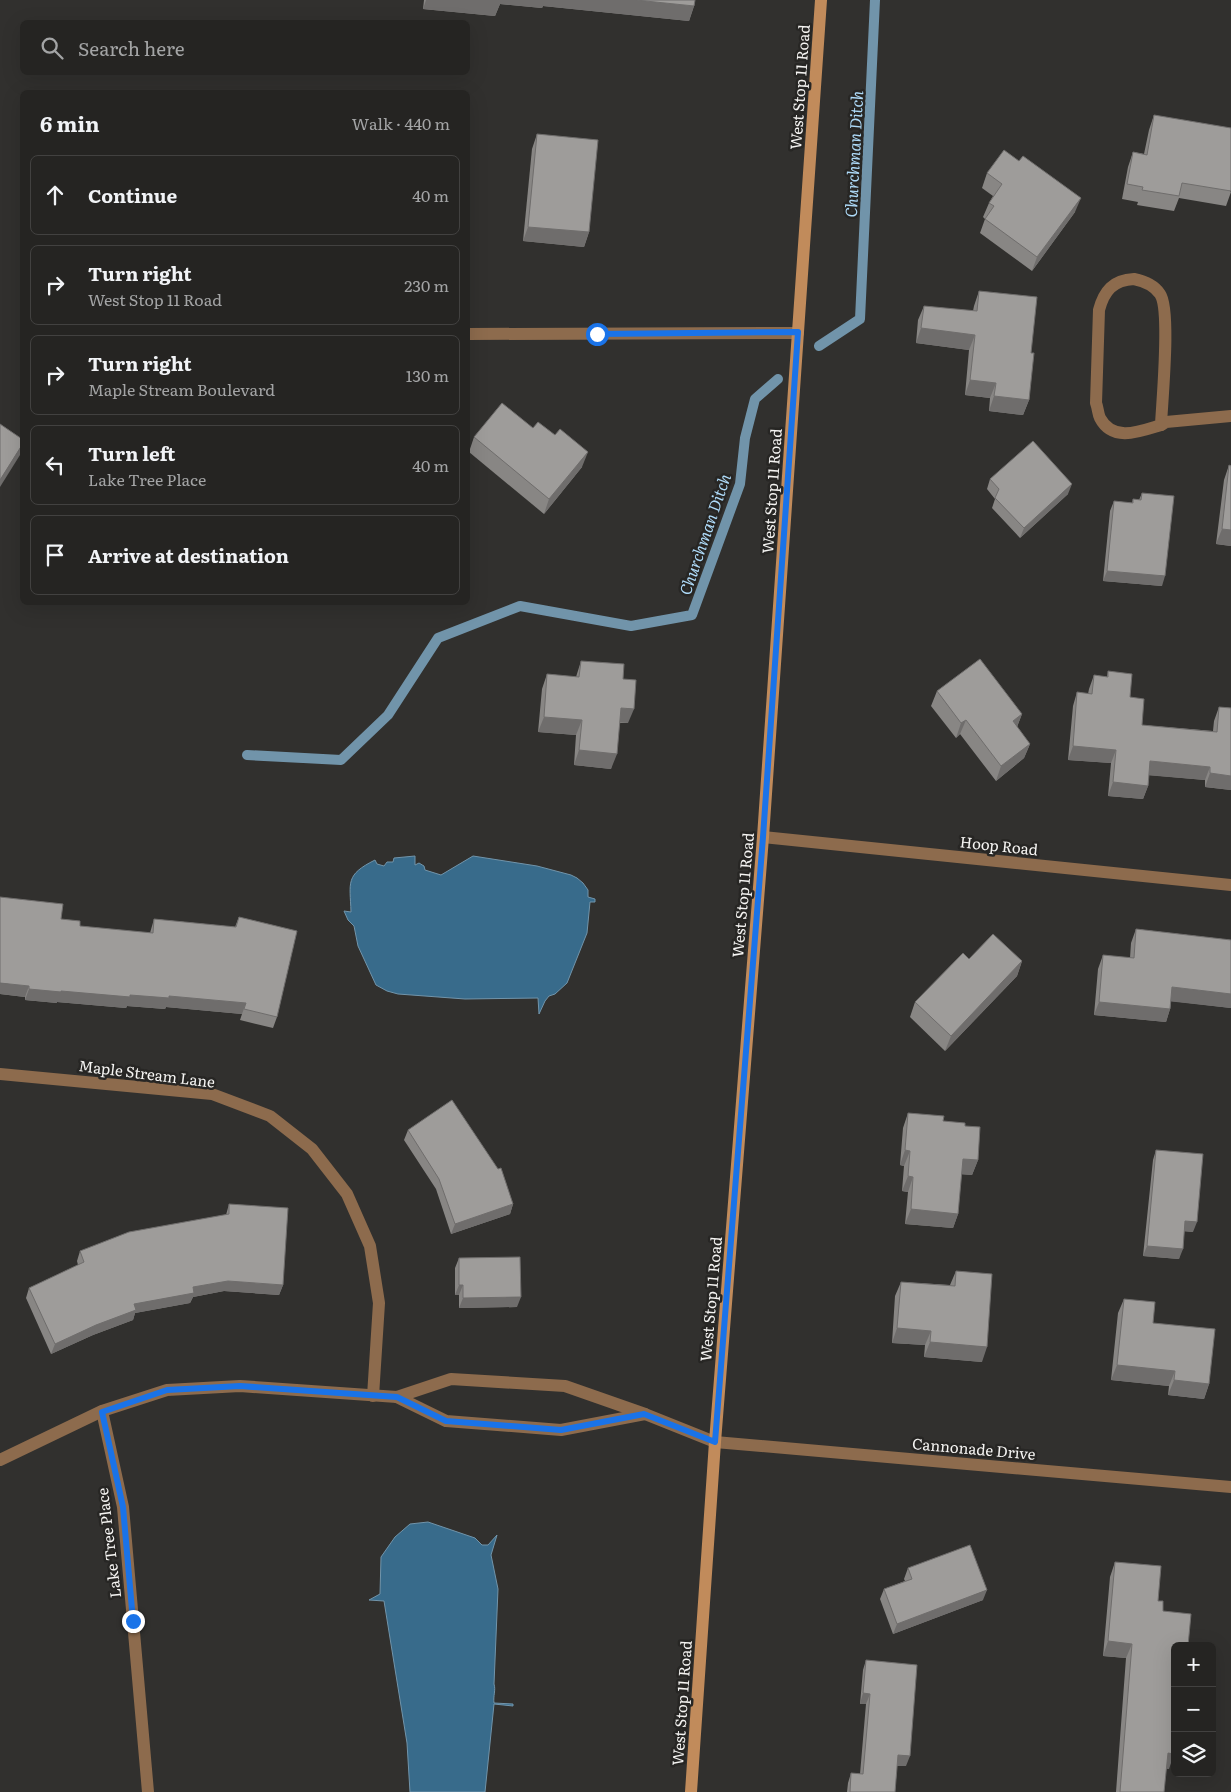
<!DOCTYPE html>
<meta charset="utf-8">
<style>
body{margin:0;font-family:Literata,serif;background:#31302f;color:#f1f3f6}
.controls{position:absolute;right:15px;bottom:15px;display:grid;overflow:hidden;border-radius:8px;box-shadow:0 5px 20px #0002}
.controls button{width:45px;height:45px;display:grid;place-items:center;padding:0;border:0;border-bottom:1px solid #424140;background:#252422;color:#f1f3f6;font:25px sans-serif}
.stop{position:absolute;width:15px;height:15px;margin:-11px;border:4px solid #1a73e8;border-radius:50%;background:#fff}
.stop.end{background:#1a73e8;border-color:#fff;box-shadow:0 1px 5px #0008}
.list{margin:0;padding:0;list-style:none}
h2{display:flex;justify-content:space-between;align-items:center;height:65px;margin:0;padding:0 20px;font-size:21px}
h2 small{font-size:16px;font-weight:400;color:#a3a4a5}
.list li{display:grid;grid-template-columns:32px 1fr auto;gap:15px;align-items:center;box-sizing:border-box;height:80px;margin:0 10px 10px;padding:0 10px;border:1px solid #424140;border-radius:8px}
.list b{display:block;font-size:19px;white-space:nowrap}
.list p{margin:0;font-size:16px;white-space:nowrap;color:#a3a4a5}
.list em{font-size:16px;font-style:normal;color:#a3a4a5}
.icon{flex:none;width:28px;height:28px;fill:none;stroke:currentColor;stroke-width:2;stroke-linecap:round;stroke-linejoin:round}
.map{position:relative;flex:none;width:1231px;height:1792px;overflow:hidden}
.search{position:absolute;background:#252422;box-shadow:0 5px 20px #0002;left:20px;top:20px;width:450px;height:55px;display:flex;align-items:center;gap:12px;box-sizing:border-box;padding:0 18px;border-radius:8px;color:#a3a4a5;font-size:19px}
.panel{position:absolute;background:#252422;box-shadow:0 5px 20px #0002;left:20px;top:90px;width:450px;height:515px;border-radius:8px}
.map>svg:first-child{display:block}
</style>
<div class="map">
<svg width="1231" height="1792" viewBox="0 0 1231 1792">
<rect width="100%" height="100%" fill="#31302e"/>
<g fill="#386b8b" stroke="#7194aa">
<path d="M 415,856 L 415,865 L 419,863 L 424,866 L 425,870 L 441,875 L 473,856 L 537,866 L 571,875 L 577,878 L 583,883 L 588,890 L 588,897 L 595,899 L 595,902 L 590,902 L 587,933 L 567,983 L 555,994 L 549,996 L 545,1001 L 539,1014 L 538,998 L 465,999 L 398,994 L 387,991 L 376,985 L 358,946 L 354,926 L 348,920 L 344,911 L 351,912 C 350,882 345,875 375,860 L 377,864 L 384,866 L 387,862 L 393,862 L 394,858 Z"/>
<path d="M 428,1522 L 475,1538 L 482,1545 L 488,1545 L 497,1535 L 491,1555 L 498,1589 L 494,1684 C 496,1690 493,1696 494,1703 L 513,1704 L 513,1706 L 494,1704 L 485,1792 L 410,1792 L 407,1743 L 384,1601 L 369,1600 L 380,1594 L 381,1557 L 395,1537 L 410,1524 Z"/>
</g>
<g fill="none" stroke-linecap="round" stroke-linejoin="round">
<g stroke="#7194aa" stroke-width="10">
<path d="M 819,346 L 860,319 L 875,0"/>
<path d="M 247,755 L 341,760 L 388,715 L 438,638 L 520,606 L 631,626 L 692,615 L 740,484 L 745,438 L 755,399 L 778,379"/>
</g>
<g stroke="#8d6b4d" stroke-width="12">
<path d="M 1134,279 C 1144,281 1154,285 1160,294 C 1171,309 1162,401 1161,425 C 1141,431 1113,443 1100,418 C 1098,414 1098,408 1096,403 L 1099,310 C 1104,291 1113,280 1134,279 Z"/>
<path d="M 468,334 L 798,333"/>
<path d="M 1161,425 L 1166,422 L 1231,416"/>
<path d="M 763,837 L 1231,885"/>
<path d="M 0,1074 L 212,1094 L 270,1116 L 312,1149 L 347,1194 L 370,1246 L 379,1303 L 373,1396"/>
<path d="M 397,1397 L 446,1421 L 561,1430 L 645,1414"/>
<path d="M 102,1411 L 123,1507 L 148,1792"/>
<path d="M 0,1460 L 102,1411 L 167,1390 L 240,1386 L 397,1397 L 451,1379 L 565,1386 L 645,1414 L 715,1442 L 1231,1487"/>
</g>
<path stroke="#c18b5b" stroke-width="12" d="M 691,1792 L 715,1442 L 763,837 L 821,0"/>
</g>
<g fill="#888684">
<path d="M 424,0 L 695,0 L 694,6 L 689,21 L 543,6 L 542,8 L 500,4 L 495,16 L 423,9 Z"/>
<path d="M 1154,115 L 1231,192 L 1226,206 L 1179,198 L 1174,211 L 1137,205 L 1138,202 L 1122,199 L 1128,167 L 1133,152 L 1144,154 L 1149,130 Z"/>
<path d="M 537,134 L 589,232 L 584,247 L 523,241 L 532,149 Z"/>
<path d="M 987,173 L 1075,212 L 1032,271 L 980,233 L 985,219 L 983,217 L 989,203 L 993,196 L 982,188 Z"/>
<path d="M 979,291 L 1031,353 L 1029,400 L 1023,415 L 989,411 L 990,398 L 965,395 L 969,350 L 916,343 L 918,320 L 924,306 L 973,311 L 974,306 Z"/>
<path d="M 533,428 L 582,467 L 544,514 L 469,452 L 474,437 Z"/>
<path d="M 1229,465 L 1231,466 L 1231,546 L 1216,544 L 1224,480 Z"/>
<path d="M 990,479 L 1068,494 L 1020,538 L 992,508 L 995,499 L 987,489 Z"/>
<path d="M 1142,493 L 1162,586 L 1103,581 L 1110,511 L 1114,501 L 1132,503 L 1133,499 L 1139,500 Z"/>
<path d="M 581,661 L 623,679 L 628,723 L 620,723 L 611,769 L 574,765 L 576,735 L 538,732 L 542,689 L 547,674 L 576,677 Z"/>
<path d="M 1108,671 L 1130,697 L 1142,725 L 1213,731 L 1214,721 L 1219,707 L 1231,708 L 1231,790 L 1205,787 L 1205,780 L 1149,775 L 1148,786 L 1143,799 L 1108,796 L 1111,763 L 1068,760 L 1073,706 L 1077,692 L 1088,694 L 1089,689 L 1094,675 L 1107,677 Z"/>
<path d="M 937,691 L 1022,714 L 1017,727 L 1030,744 L 1024,758 L 996,781 L 960,734 L 956,738 L 931,706 Z"/>
<path d="M 239,917 L 277,1017 L 273,1028 L 240,1020 L 242,1014 L 166,1007 L 165,1009 L 127,1006 L 126,1008 L 57,1002 L 57,1003 L 25,1000 L 25,997 L 0,994 L 61,919 L 80,926 L 150,933 L 154,919 L 235,927 Z"/>
<path d="M 1136,929 L 1231,940 L 1231,1008 L 1171,1001 L 1170,1009 L 1166,1022 L 1094,1015 L 1098,969 L 1103,955 L 1130,958 L 1131,943 Z"/>
<path d="M 969,959 L 1022,961 L 1017,976 L 945,1051 L 910,1017 L 915,1002 Z"/>
<path d="M 908,1113 L 965,1126 L 978,1160 L 972,1175 L 961,1174 L 958,1214 L 953,1228 L 905,1224 L 908,1192 L 902,1191 L 904,1166 L 900,1165 L 903,1128 Z"/>
<path d="M 408,1130 L 513,1204 L 510,1214 L 451,1234 L 436,1189 L 404,1140 Z"/>
<path d="M 1156,1150 L 1193,1232 L 1184,1231 L 1179,1259 L 1143,1256 L 1153,1160 Z"/>
<path d="M 229,1204 L 283,1285 L 279,1295 L 224,1291 L 193,1297 L 190,1303 L 135,1313 L 133,1320 L 93,1335 L 51,1354 L 26,1298 L 29,1288 L 78,1265 L 77,1261 L 80,1251 L 226,1215 Z"/>
<path d="M 459,1258 L 517,1307 L 459,1308 L 459,1295 L 455,1295 L 455,1268 Z"/>
<path d="M 956,1271 L 982,1362 L 924,1357 L 925,1345 L 892,1343 L 895,1296 L 901,1282 L 950,1285 Z"/>
<path d="M 1124,1299 L 1153,1323 L 1209,1384 L 1204,1399 L 1168,1395 L 1169,1386 L 1111,1380 L 1118,1313 Z"/>
<path d="M 1115,1562 L 1158,1601 L 1163,1611 L 1169,1769 L 1166,1768 L 1164,1792 L 1116,1792 L 1126,1658 L 1103,1656 L 1110,1577 Z"/>
<path d="M 908,1568 L 983,1600 L 893,1634 L 880,1599 L 884,1589 L 905,1581 L 904,1579 Z"/>
<path d="M 866,1660 L 906,1766 L 897,1766 L 895,1792 L 847,1792 L 848,1783 L 851,1773 L 860,1774 L 866,1704 L 860,1704 L 863,1670 Z"/>
</g>
<g fill="#6f6d6c">
<path d="M 426,0 L 636,0 L 694,6 L 689,21 L 543,6 L 542,8 L 500,4 L 495,16 L 423,9 Z"/>
<path d="M 1081,198 L 1075,212 L 1032,271 L 1037,257 Z"/>
<path d="M 528,227 L 589,232 L 584,247 L 523,241 Z"/>
<path d="M 921,328 L 975,335 L 969,350 L 916,343 Z"/>
<path d="M 970,380 L 996,383 L 990,398 L 965,395 Z"/>
<path d="M 994,396 L 1029,400 L 1023,415 L 989,411 Z"/>
<path d="M 22,445 L 22,449 L 20,455 L 0,487 L 0,480 Z"/>
<path d="M 588,452 L 582,467 L 544,514 L 549,499 Z"/>
<path d="M 1072,484 L 1068,494 L 1020,538 L 1024,528 Z"/>
<path d="M 1222,529 L 1231,530 L 1231,546 L 1216,544 Z"/>
<path d="M 1107,571 L 1165,576 L 1162,586 L 1103,581 Z"/>
<path d="M 621,708 L 634,709 L 628,723 L 616,722 Z"/>
<path d="M 1022,714 L 1016,729 L 1013,721 Z"/>
<path d="M 544,717 L 582,720 L 576,735 L 538,732 Z"/>
<path d="M 966,720 L 960,734 L 956,738 L 961,723 Z"/>
<path d="M 1030,744 L 1024,758 L 996,781 L 1001,766 Z"/>
<path d="M 1073,746 L 1116,750 L 1111,763 L 1068,760 Z"/>
<path d="M 579,750 L 617,754 L 611,769 L 574,765 Z"/>
<path d="M 1150,761 L 1210,767 L 1205,780 L 1145,775 Z"/>
<path d="M 1210,773 L 1231,776 L 1231,790 L 1205,787 Z"/>
<path d="M 1113,782 L 1148,786 L 1143,799 L 1108,796 Z"/>
<path d="M 1022,961 L 1017,976 L 945,1051 L 951,1036 Z"/>
<path d="M 0,983 L 29,986 L 25,997 L 0,994 Z"/>
<path d="M 1172,987 L 1231,994 L 1231,1008 L 1167,1001 Z"/>
<path d="M 29,989 L 130,995 L 169,996 L 246,1003 L 242,1014 L 166,1007 L 165,1009 L 127,1006 L 126,1008 L 57,1002 L 57,1003 L 25,1000 Z"/>
<path d="M 1099,1002 L 1170,1009 L 1166,1022 L 1094,1015 Z"/>
<path d="M 905,1150 L 910,1151 L 904,1166 L 900,1165 Z"/>
<path d="M 963,1159 L 978,1160 L 972,1175 L 957,1174 Z"/>
<path d="M 908,1176 L 913,1177 L 908,1192 L 902,1191 Z"/>
<path d="M 513,1204 L 510,1214 L 451,1234 L 455,1224 Z"/>
<path d="M 911,1209 L 958,1214 L 953,1228 L 905,1224 Z"/>
<path d="M 1185,1221 L 1197,1222 L 1193,1232 L 1181,1231 Z"/>
<path d="M 1147,1246 L 1183,1249 L 1179,1259 L 1143,1256 Z"/>
<path d="M 228,1281 L 283,1285 L 279,1295 L 224,1291 L 193,1297 L 190,1303 L 135,1313 L 133,1320 L 93,1335 L 51,1354 L 55,1344 L 134,1304 L 193,1287 Z"/>
<path d="M 459,1285 L 463,1285 L 459,1295 L 455,1295 Z"/>
<path d="M 521,1297 L 517,1307 L 459,1308 L 463,1298 Z"/>
<path d="M 897,1328 L 931,1331 L 925,1345 L 892,1343 Z"/>
<path d="M 930,1342 L 987,1347 L 982,1362 L 924,1357 Z"/>
<path d="M 1117,1365 L 1175,1371 L 1169,1386 L 1111,1380 Z"/>
<path d="M 1174,1380 L 1209,1384 L 1204,1399 L 1168,1395 Z"/>
<path d="M 987,1590 L 983,1600 L 893,1634 L 897,1624 Z"/>
<path d="M 1108,1641 L 1132,1644 L 1126,1658 L 1103,1656 Z"/>
<path d="M 863,1693 L 870,1694 L 866,1704 L 860,1704 Z"/>
<path d="M 1168,1753 L 1174,1754 L 1169,1769 L 1162,1768 Z"/>
<path d="M 898,1755 L 910,1756 L 906,1766 L 894,1766 Z"/>
</g>
<g fill="#9e9c9a" stroke="#6f6d6c">
<path d="M 636,0 L 695,0 L 694,6 Z"/>
<path d="M 1154,115 L 1231,128 L 1231,191 L 1182,183 L 1179,196 L 1142,190 L 1143,187 L 1127,184 L 1133,152 L 1147,155 Z"/>
<path d="M 537,134 L 598,140 L 589,232 L 528,227 Z"/>
<path d="M 1004,150 L 1019,161 L 1023,156 L 1081,198 L 1037,257 L 985,219 L 994,206 L 989,203 L 1002,184 L 987,173 Z"/>
<path d="M 979,291 L 1037,297 L 1031,353 L 1034,353 L 1029,400 L 994,396 L 996,383 L 970,380 L 975,335 L 921,328 L 924,306 L 977,311 Z"/>
<path d="M 502,403 L 533,428 L 538,422 L 555,435 L 560,429 L 588,452 L 549,499 L 474,437 Z"/>
<path d="M 0,424 L 22,439 L 22,445 L 0,480 Z"/>
<path d="M 1033,441 L 1072,484 L 1024,528 L 995,498 L 999,489 L 990,479 Z"/>
<path d="M 1229,465 L 1231,466 L 1231,530 L 1222,529 Z"/>
<path d="M 1142,493 L 1174,496 L 1165,576 L 1107,571 L 1114,501 L 1133,503 L 1133,499 L 1141,500 Z"/>
<path d="M 980,659 L 1022,714 L 1013,721 L 1030,744 L 1001,766 L 966,720 L 961,723 L 937,691 Z"/>
<path d="M 581,661 L 624,664 L 623,679 L 636,680 L 634,709 L 621,708 L 617,754 L 579,750 L 582,720 L 544,717 L 547,674 L 579,677 Z"/>
<path d="M 1108,671 L 1132,674 L 1130,697 L 1144,699 L 1142,725 L 1217,732 L 1219,707 L 1231,708 L 1231,776 L 1210,773 L 1210,767 L 1150,761 L 1148,786 L 1113,782 L 1116,750 L 1073,746 L 1077,692 L 1092,694 L 1094,675 L 1108,677 Z"/>
<path d="M 0,897 L 63,904 L 61,919 L 80,921 L 80,926 L 153,933 L 154,919 L 236,927 L 239,917 L 297,931 L 277,1017 L 244,1009 L 246,1003 L 169,996 L 169,998 L 130,995 L 130,997 L 61,991 L 61,992 L 29,989 L 29,986 L 0,983 Z"/>
<path d="M 1136,929 L 1231,940 L 1231,994 L 1172,987 L 1170,1009 L 1099,1002 L 1103,955 L 1134,958 Z"/>
<path d="M 993,934 L 1022,961 L 951,1036 L 915,1002 L 963,953 L 969,959 Z"/>
<path d="M 452,1100 L 498,1169 L 501,1168 L 513,1204 L 455,1224 L 439,1179 L 408,1130 Z"/>
<path d="M 908,1113 L 944,1116 L 943,1121 L 965,1123 L 965,1126 L 980,1127 L 978,1160 L 963,1159 L 958,1214 L 911,1209 L 913,1177 L 908,1176 L 910,1151 L 905,1150 Z"/>
<path d="M 1156,1150 L 1203,1154 L 1197,1222 L 1185,1221 L 1183,1249 L 1147,1246 Z"/>
<path d="M 229,1204 L 288,1208 L 283,1285 L 228,1281 L 193,1287 L 194,1293 L 134,1304 L 136,1310 L 96,1325 L 55,1344 L 29,1288 L 84,1262 L 80,1251 L 129,1232 L 229,1214 Z"/>
<path d="M 520,1257 L 521,1297 L 463,1298 L 463,1285 L 459,1285 L 459,1258 Z"/>
<path d="M 956,1271 L 992,1274 L 987,1347 L 930,1342 L 931,1331 L 897,1328 L 901,1282 L 955,1286 Z"/>
<path d="M 1124,1299 L 1155,1302 L 1153,1323 L 1215,1329 L 1209,1384 L 1174,1380 L 1175,1371 L 1117,1365 Z"/>
<path d="M 970,1545 L 987,1590 L 897,1624 L 884,1589 L 912,1579 L 908,1568 Z"/>
<path d="M 1115,1562 L 1161,1566 L 1158,1601 L 1163,1601 L 1163,1611 L 1191,1614 L 1188,1646 L 1175,1646 L 1175,1743 L 1174,1754 L 1168,1753 L 1164,1792 L 1120,1792 L 1132,1644 L 1108,1641 Z"/>
<path d="M 866,1660 L 917,1665 L 910,1756 L 898,1755 L 895,1792 L 850,1792 L 851,1773 L 863,1774 L 870,1694 L 863,1693 Z"/>
</g>
<g fill="none" stroke-linecap="round" stroke-linejoin="round">
<path stroke="#1a73e8" stroke-width="6" d="M 133,1621 L 123,1507 L 102,1412 L 167,1390 L 240,1386 L 397,1397 L 446,1421 L 561,1430 L 644,1414 L 715,1442 L 763,837 L 798,332 L 597,334"/>
</g>
<g text-anchor="middle" dominant-baseline="central" stroke-width="5" stroke-linejoin="round" paint-order="stroke">
<g font-size="15" fill="#f5f4f2" stroke="#272624">
<text transform="translate(799 87) rotate(-86)">West Stop 11 Road</text>
<text transform="translate(771 491) rotate(-86)">West Stop 11 Road</text>
<text transform="translate(999 845) rotate(6)">Hoop Road</text>
<text transform="translate(742 895) rotate(-85)">West Stop 11 Road</text>
<text transform="translate(147 1073) rotate(7)">Maple Stream Lane</text>
<text transform="translate(710 1299) rotate(-85)">West Stop 11 Road</text>
<text transform="translate(974 1448) rotate(5)">Cannonade Drive</text>
<text transform="translate(108 1543) rotate(-97)">Lake Tree Place</text>
<text transform="translate(681 1703) rotate(-86)">West Stop 11 Road</text>
</g>
<g font-size="16" font-style="italic" fill="#aedaf8" stroke="#272624">
<text transform="translate(853 154) rotate(-87)">Churchman Ditch</text>
<text transform="translate(704 534) rotate(-71)">Churchman Ditch</text>
</g>
</g>
</svg>
<div class="controls">
<button>+</button>
<button>−</button>
<button><svg class="icon" aria-label="layers" viewBox="0 0 24 24"><path d="M12 4l9 5-9 5-9-5zM3 14l9 5 9-5"/></svg></button>
</div>
<div class="stop" style="left:597px;top:334px"></div>
<div class="stop end" style="left:133px;top:1621px"></div>
<div class="search"><svg class="icon" aria-label="search" viewBox="0 0 24 24"><circle cx="10" cy="10" r="6"/><path d="M15 15l6 6"/></svg>Search here</div>
<section class="panel">
<h2>6 min<small>Walk · 440 m</small></h2>
<ul class="list">
<li><svg class="icon" aria-label="ahead" viewBox="0 0 24 24"><path d="M12 20V5M6 11l6-6 6 6"/></svg><div><b>Continue</b></div><em>40 m</em></li>
<li><svg class="icon" aria-label="right" viewBox="0 0 24 24"><path d="M7 20v-9h11M14 6l5 5-5 5"/></svg><div><b>Turn right</b><p>West Stop 11 Road</p></div><em>230 m</em></li>
<li><svg class="icon" aria-label="right" viewBox="0 0 24 24"><path d="M7 20v-9h11M14 6l5 5-5 5"/></svg><div><b>Turn right</b><p>Maple Stream Boulevard</p></div><em>130 m</em></li>
<li><svg class="icon" aria-label="left" viewBox="0 0 24 24"><path d="M17 20v-9H6M10 6l-5 5 5 5"/></svg><div><b>Turn left</b><p>Lake Tree Place</p></div><em>40 m</em></li>
<li><svg class="icon" aria-label="arrive" viewBox="0 0 24 24"><path d="M6 21V4h12l-3 4 3 4H6"/></svg><div><b>Arrive at destination</b></div></li>
</ul>
</section>
</div>
